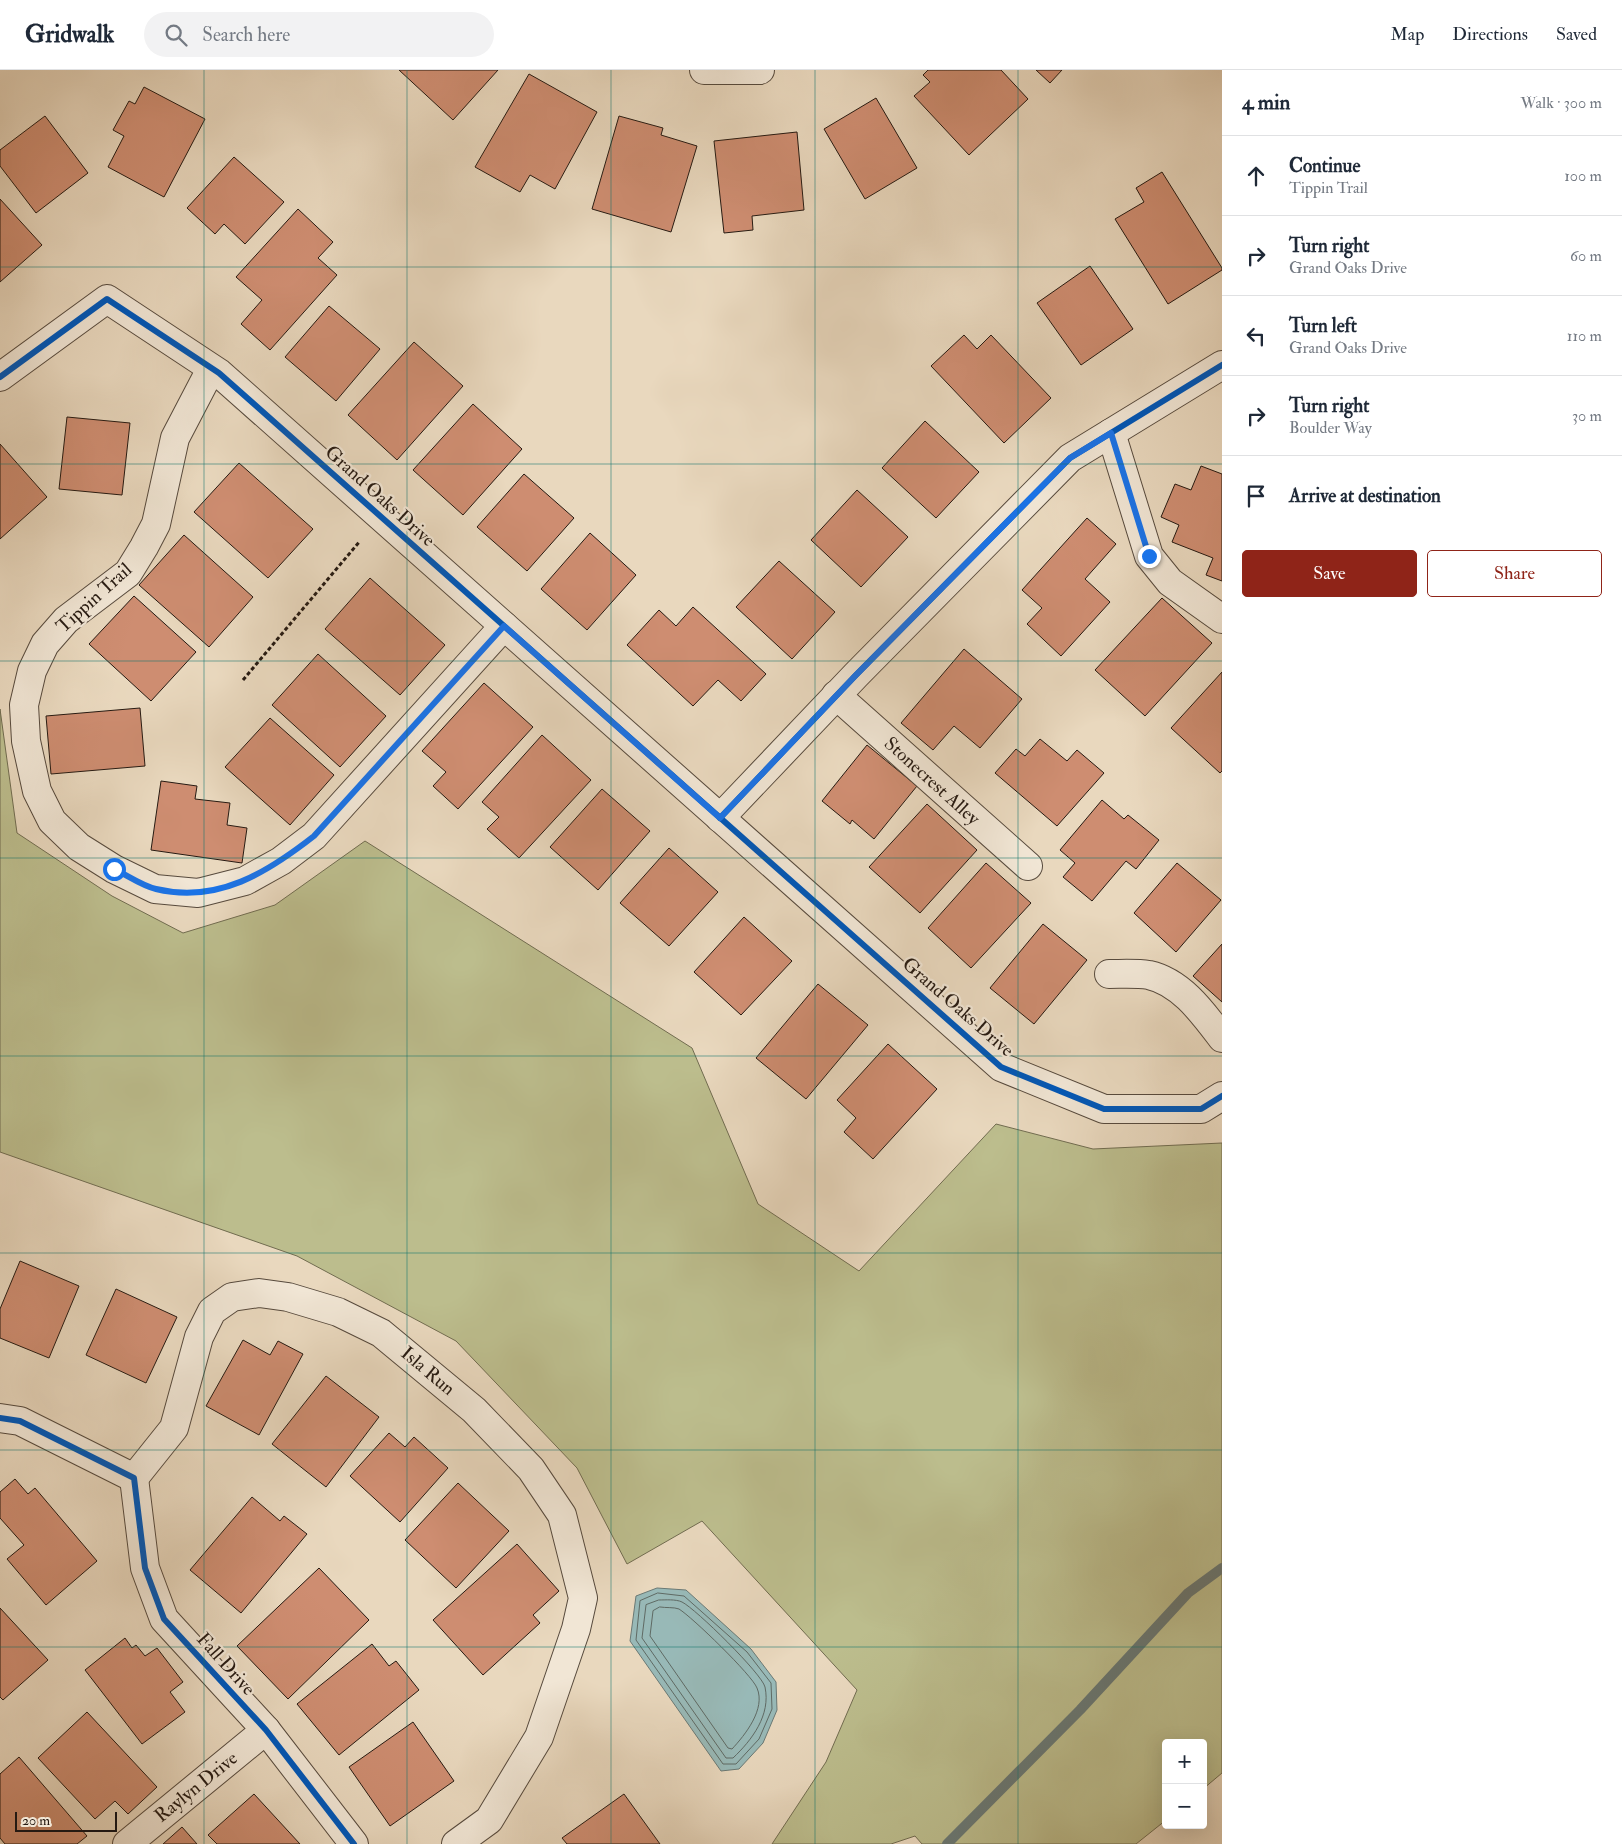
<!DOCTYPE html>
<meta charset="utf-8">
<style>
body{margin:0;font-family:"IM FELL Double Pica",serif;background:#f2f2f3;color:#1f2937}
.controls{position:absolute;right:15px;bottom:15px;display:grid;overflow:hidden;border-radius:5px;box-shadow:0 5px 20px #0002}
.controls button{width:45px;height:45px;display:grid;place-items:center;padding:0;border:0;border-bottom:1px solid #e0e1e3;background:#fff;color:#1f2937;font:25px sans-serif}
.scale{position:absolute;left:15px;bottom:12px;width:102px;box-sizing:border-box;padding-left:5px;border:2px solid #261a12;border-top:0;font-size:14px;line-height:18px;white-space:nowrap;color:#261a12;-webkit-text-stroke:4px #f1e6d5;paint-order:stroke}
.stop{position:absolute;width:15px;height:15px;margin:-11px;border:4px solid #1a73e8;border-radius:50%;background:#fff}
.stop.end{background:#1a73e8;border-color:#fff;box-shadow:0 1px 5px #0008}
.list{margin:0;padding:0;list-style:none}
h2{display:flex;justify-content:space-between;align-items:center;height:65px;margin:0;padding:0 20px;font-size:21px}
h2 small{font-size:16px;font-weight:400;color:#747a83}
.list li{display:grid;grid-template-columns:32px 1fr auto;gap:15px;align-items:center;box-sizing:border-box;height:80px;padding:0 20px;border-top:1px solid #e0e1e3}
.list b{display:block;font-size:19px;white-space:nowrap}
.list p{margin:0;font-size:16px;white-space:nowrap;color:#747a83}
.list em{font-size:16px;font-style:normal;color:#747a83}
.actions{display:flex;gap:10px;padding:15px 20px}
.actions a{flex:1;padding:11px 0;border:1px solid #8f2418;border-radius:5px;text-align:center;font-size:18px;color:#8f2418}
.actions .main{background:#8f2418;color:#fff}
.icon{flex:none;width:28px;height:28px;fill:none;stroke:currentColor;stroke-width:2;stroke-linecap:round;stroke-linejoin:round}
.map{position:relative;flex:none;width:1222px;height:1774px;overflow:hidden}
header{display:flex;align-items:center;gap:30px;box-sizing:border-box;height:70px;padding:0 25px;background:#fff;border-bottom:1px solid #e0e1e3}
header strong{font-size:24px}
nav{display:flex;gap:28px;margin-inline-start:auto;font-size:18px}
.search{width:350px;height:45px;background:#f2f2f3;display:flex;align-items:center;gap:12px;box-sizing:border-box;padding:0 18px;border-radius:28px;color:#747a83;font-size:19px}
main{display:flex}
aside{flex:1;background:#fff}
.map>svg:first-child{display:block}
</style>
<header>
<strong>Gridwalk</strong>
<div class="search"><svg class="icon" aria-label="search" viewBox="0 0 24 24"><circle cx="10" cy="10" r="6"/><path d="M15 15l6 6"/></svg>Search here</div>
<nav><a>Map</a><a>Directions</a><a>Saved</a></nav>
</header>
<main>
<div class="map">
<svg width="1222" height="1774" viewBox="0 0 1222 1774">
<rect width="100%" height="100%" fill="#e9d8be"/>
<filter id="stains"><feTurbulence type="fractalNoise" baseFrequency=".004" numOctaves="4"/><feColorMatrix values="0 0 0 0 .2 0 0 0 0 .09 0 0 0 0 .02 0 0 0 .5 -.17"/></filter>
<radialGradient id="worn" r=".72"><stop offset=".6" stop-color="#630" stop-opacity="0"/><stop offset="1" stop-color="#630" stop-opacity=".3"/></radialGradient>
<path fill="#bcbd8d" stroke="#716c50" d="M 0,639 L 17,763 L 112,826 L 183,863 L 275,835 L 365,771 L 692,978 L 758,1134 L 859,1201 L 996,1054 L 1093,1079 L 1222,1073 L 1222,1703 L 1203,1719 L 1203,1673 L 1166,1673 L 1166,1750 L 1136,1774 L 922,1774 L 915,1766 L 891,1774 L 772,1774 L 826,1692 L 857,1620 L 702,1451 L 627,1494 L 577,1398 L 456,1271 L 297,1186 L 0,1082 Z"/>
<path fill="#98b9b7" stroke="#6a7975" d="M 657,1518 L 686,1520 L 751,1579 L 776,1612 L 777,1640 L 763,1673 L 739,1699 L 721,1701 L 630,1571 L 636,1526 Z"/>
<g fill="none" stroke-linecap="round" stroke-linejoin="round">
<g stroke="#5f6a64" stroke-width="1">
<path d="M 658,1523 L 684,1526 L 747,1582 L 771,1613 L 772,1639 L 759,1669 L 736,1694 L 723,1694 L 636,1570 L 640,1531 Z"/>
<path d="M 659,1530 C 665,1530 676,1529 682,1532 C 696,1539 762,1604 765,1617 C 771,1645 752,1670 733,1688 L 726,1688 L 642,1568 L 646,1535 Z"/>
<path d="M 660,1537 C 666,1538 674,1537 679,1539 C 692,1547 752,1605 757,1618 C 766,1639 745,1665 732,1679 L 728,1678 L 650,1566 L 653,1541 Z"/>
</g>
<path stroke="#6a7975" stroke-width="10" d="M 947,1774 L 1080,1640 L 1188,1523 L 1222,1498"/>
</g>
<g fill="#ce8d71" stroke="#261a12">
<path d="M 399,0 L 498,0 L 453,50 Z"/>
<path d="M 928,0 L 1001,0 L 1028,29 L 969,85 L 914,26 L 930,12 L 923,5 Z"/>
<path d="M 1036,0 L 1062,0 L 1050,13 Z"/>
<path d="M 529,4 L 597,42 L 555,119 L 530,105 L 520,122 L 475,97 Z"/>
<path d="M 144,17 L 205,49 L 164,127 L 108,97 L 124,66 L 113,60 L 129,31 L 135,34 Z"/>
<path d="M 876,28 L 917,98 L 865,129 L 824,59 Z"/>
<path d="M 45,46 L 88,103 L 36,143 L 0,96 L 0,80 Z"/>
<path d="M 619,46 L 663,58 L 661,65 L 697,76 L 671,162 L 592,139 Z"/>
<path d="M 797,62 L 804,140 L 752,146 L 753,160 L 724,163 L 714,71 Z"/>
<path d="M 234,87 L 284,132 L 245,174 L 224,154 L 215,164 L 187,138 Z"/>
<path d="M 1162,102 L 1222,198 L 1222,200 L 1168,234 L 1115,149 L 1144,132 L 1136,118 Z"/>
<path d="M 0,129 L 42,175 L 0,212 Z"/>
<path d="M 298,139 L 333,172 L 318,188 L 337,205 L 270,280 L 241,254 L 262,230 L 236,207 Z"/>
<path d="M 1090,196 L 1133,259 L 1081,295 L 1037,233 Z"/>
<path d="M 329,236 L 380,279 L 336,331 L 285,287 Z"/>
<path d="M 964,265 L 977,279 L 991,265 L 1051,328 L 1004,373 L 931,296 Z"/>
<path d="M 414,272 L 463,316 L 397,390 L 348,345 Z"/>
<path d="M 473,334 L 522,379 L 463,445 L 413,400 Z"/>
<path d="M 67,347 L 130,353 L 122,425 L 59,419 Z"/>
<path d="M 925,351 L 979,402 L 936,448 L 882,398 Z"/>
<path d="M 0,374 L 47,427 L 0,469 Z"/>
<path d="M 239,393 L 313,459 L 268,508 L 194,442 Z"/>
<path d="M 1201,396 L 1222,404 L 1222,511 L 1206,505 L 1213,488 L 1172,472 L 1179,455 L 1161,447 L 1175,414 L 1191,420 Z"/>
<path d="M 524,404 L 574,448 L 527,501 L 477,457 Z"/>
<path d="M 857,420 L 908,467 L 861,517 L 811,470 Z"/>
<path d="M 1087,448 L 1116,474 L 1085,509 L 1110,532 L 1061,586 L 1027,554 L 1042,538 L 1022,520 Z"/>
<path d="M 590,463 L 636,505 L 587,560 L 541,519 Z"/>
<path d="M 184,465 L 253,527 L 209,577 L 139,515 Z"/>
<path d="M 779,491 L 835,542 L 792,589 L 736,537 Z"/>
<path d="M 370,508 L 445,575 L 400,625 L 325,559 Z"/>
<path d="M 134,526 L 196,582 L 151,631 L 89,574 Z"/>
<path d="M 1162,528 L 1212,573 L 1145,646 L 1095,600 Z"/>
<path d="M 693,537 L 766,604 L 741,631 L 718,610 L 693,636 L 627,575 L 659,540 L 676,556 Z"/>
<path d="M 964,579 L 1022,629 L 980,678 L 954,656 L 933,680 L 901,653 Z"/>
<path d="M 318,584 L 386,646 L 340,697 L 272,635 Z"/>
<path d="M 1222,602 L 1222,701 L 1220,703 L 1171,658 Z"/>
<path d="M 484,613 L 533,657 L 458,739 L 433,716 L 446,702 L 422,681 Z"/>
<path d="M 140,638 L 145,696 L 51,704 L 46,646 Z"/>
<path d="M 270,648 L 334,705 L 290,755 L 225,697 Z"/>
<path d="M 542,665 L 591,710 L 519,788 L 487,759 L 499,747 L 482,732 Z"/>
<path d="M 1040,669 L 1067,691 L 1077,680 L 1104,703 L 1057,756 L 995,703 L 1016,679 L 1025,686 Z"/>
<path d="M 867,675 L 917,716 L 874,769 L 852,750 L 850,754 L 822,731 Z"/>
<path d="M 161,711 L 197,716 L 195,729 L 230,733 L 227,755 L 247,758 L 242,793 L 151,780 Z"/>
<path d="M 602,719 L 650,761 L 598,820 L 550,777 Z"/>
<path d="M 1102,730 L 1124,749 L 1128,745 L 1159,770 L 1136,799 L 1126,791 L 1092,831 L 1063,807 L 1075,793 L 1060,780 Z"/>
<path d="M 927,734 L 977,780 L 920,843 L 869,797 Z"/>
<path d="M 669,778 L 718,822 L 669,876 L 620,833 Z"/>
<path d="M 986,793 L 1031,833 L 971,898 L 928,858 Z"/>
<path d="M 1177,793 L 1221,830 L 1176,882 L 1134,843 Z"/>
<path d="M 744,847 L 792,891 L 741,945 L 694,902 Z"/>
<path d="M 1043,854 L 1087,890 L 1034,954 L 990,918 Z"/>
<path d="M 1222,874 L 1222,932 L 1193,906 Z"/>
<path d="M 818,914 L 868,955 L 806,1029 L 756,988 Z"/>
<path d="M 888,974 L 937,1019 L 873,1089 L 844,1062 L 856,1048 L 837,1030 Z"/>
<path d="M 20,1191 L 79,1216 L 49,1288 L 0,1268 L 0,1239 Z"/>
<path d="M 116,1219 L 177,1247 L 146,1313 L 86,1285 Z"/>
<path d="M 243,1270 L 270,1285 L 278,1271 L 303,1284 L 259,1365 L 206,1336 Z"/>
<path d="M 326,1306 L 379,1347 L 326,1417 L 272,1374 Z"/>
<path d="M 389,1363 L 405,1377 L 414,1367 L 448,1398 L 400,1452 L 350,1406 Z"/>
<path d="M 15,1409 L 28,1424 L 35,1418 L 97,1491 L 46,1535 L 7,1489 L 24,1475 L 0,1448 L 0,1422 Z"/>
<path d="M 458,1413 L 509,1461 L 456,1518 L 405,1470 Z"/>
<path d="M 252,1427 L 280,1451 L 284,1446 L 307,1464 L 241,1543 L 190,1500 Z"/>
<path d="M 517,1474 L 559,1521 L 533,1545 L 540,1553 L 483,1605 L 433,1550 Z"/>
<path d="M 319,1498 L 369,1550 L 288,1629 L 237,1576 Z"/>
<path d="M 0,1538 L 48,1590 L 3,1630 L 0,1627 Z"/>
<path d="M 125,1568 L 132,1578 L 136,1575 L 145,1586 L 157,1578 L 183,1612 L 170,1622 L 185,1642 L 142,1674 L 85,1600 Z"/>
<path d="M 372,1574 L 389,1596 L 396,1591 L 419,1620 L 339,1685 L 297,1634 Z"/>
<path d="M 87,1642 L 157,1717 L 128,1744 L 115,1731 L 95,1749 L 38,1688 Z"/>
<path d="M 413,1652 L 454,1711 L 390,1756 L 349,1697 Z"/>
<path d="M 19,1687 L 87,1766 L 77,1774 L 5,1774 L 0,1768 L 0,1704 Z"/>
<path d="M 254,1724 L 300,1774 L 217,1774 L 208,1765 Z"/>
<path d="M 624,1724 L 660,1774 L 567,1774 L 562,1768 Z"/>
<path d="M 182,1757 L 197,1774 L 163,1774 Z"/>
</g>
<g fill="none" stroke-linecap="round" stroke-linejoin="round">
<defs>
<g id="minor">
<path d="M 704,0 L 760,0"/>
<path d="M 211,299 L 175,368 L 156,454 L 144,477 L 128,503 L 66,550 L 45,574 L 32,601 L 24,635 L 26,671 L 37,721 L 52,751 L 79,777 L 114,799 L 155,819 L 198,823 L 245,811 L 281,791 L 314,766 L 504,556"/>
<path d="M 0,307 L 107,229 L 219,303 L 1001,997 L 1104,1039 L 1201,1039 L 1222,1026"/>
<path d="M 1111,363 L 1149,486 L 1170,512 L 1222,549"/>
<path d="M 836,625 L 1028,796"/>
<path d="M 720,748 L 856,605 L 1070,388 L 1222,295"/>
<path d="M 1109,904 C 1122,904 1136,903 1149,905 C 1181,912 1203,943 1222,968"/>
<path d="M 0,1348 L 20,1351 L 134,1408"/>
<path d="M 134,1408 L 174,1358 L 199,1267 L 212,1241 L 232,1227 L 259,1223 L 288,1227 L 338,1242 L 381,1263 L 474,1340 L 531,1399 L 562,1445 L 583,1528 L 576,1559 L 539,1667 L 489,1750 L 456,1774"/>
<path d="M 134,1408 L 145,1498 L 164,1549 L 266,1660 L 354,1774"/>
<path d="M 127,1774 L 266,1660"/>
</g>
</defs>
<use href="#minor" stroke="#574a3d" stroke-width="30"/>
<path stroke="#261a12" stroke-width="3" stroke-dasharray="4 2.5" stroke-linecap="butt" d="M 243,610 L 360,471"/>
<use href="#minor" stroke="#f1e6d5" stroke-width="28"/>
<defs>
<g id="cycleway">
<path d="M 0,307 L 107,229 L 219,303 L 1001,997 L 1104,1039 L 1201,1039 L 1222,1026"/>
<path d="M 720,748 L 856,605 L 1070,388 L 1222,295"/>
<path d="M 0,1348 L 20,1351 L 134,1408 L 145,1498 L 164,1549 L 266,1660 L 354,1774"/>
</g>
</defs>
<use href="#cycleway" stroke="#f1e6d5" stroke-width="9"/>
<use href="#cycleway" stroke="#0057b8" stroke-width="6"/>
</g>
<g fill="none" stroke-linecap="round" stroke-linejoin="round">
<path stroke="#1a73e8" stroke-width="6" d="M 114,799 C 127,805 142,816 156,819 C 218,834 268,802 314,766 L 504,556 L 720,748 L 856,605 L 1070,388 L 1111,363 L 1149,486"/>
</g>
<path fill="none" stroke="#0f766e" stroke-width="1" stroke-opacity="0.55" d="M 204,0 L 204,1774M 407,0 L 407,1774M 611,0 L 611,1774M 815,0 L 815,1774M 1018,0 L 1018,1774M 0,197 L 1222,197M 0,394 L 1222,394M 0,591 L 1222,591M 0,788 L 1222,788M 0,986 L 1222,986M 0,1183 L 1222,1183M 0,1380 L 1222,1380M 0,1577 L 1222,1577"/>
<g text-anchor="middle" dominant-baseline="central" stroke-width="4.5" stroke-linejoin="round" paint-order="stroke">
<g font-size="19" fill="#261a12" stroke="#f1e6d5">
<text transform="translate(380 426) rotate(42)">Grand Oaks Drive</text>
<text transform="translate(94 528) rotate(-42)">Tippin Trail</text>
<text transform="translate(932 711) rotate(42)">Stonecrest Alley</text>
<text transform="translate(958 937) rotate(41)">Grand Oaks Drive</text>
<text transform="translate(428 1301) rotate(40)">Isla Run</text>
<text transform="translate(226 1594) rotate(48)">Fall Drive</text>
<text transform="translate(196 1717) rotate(-39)">Raylyn Drive</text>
</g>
</g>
<rect width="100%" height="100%" filter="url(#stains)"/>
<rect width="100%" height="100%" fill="url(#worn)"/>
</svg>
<div class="controls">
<button>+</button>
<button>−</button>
</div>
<div class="scale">20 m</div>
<div class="stop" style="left:114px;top:799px"></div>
<div class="stop end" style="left:1149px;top:486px"></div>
</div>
<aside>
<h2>4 min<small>Walk · 300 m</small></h2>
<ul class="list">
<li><svg class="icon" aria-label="ahead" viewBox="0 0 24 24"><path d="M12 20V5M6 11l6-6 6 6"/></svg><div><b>Continue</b><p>Tippin Trail</p></div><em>100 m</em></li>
<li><svg class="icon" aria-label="right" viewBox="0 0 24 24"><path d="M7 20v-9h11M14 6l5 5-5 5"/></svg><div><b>Turn right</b><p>Grand Oaks Drive</p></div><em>60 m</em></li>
<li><svg class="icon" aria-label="left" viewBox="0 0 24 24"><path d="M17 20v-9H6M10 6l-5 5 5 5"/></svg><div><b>Turn left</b><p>Grand Oaks Drive</p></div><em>110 m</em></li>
<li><svg class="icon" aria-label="right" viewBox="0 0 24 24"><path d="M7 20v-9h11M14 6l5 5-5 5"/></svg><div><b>Turn right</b><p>Boulder Way</p></div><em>30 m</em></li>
<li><svg class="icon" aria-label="arrive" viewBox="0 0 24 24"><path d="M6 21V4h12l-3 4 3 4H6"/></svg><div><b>Arrive at destination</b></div></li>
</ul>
<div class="actions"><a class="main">Save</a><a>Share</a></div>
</aside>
</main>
